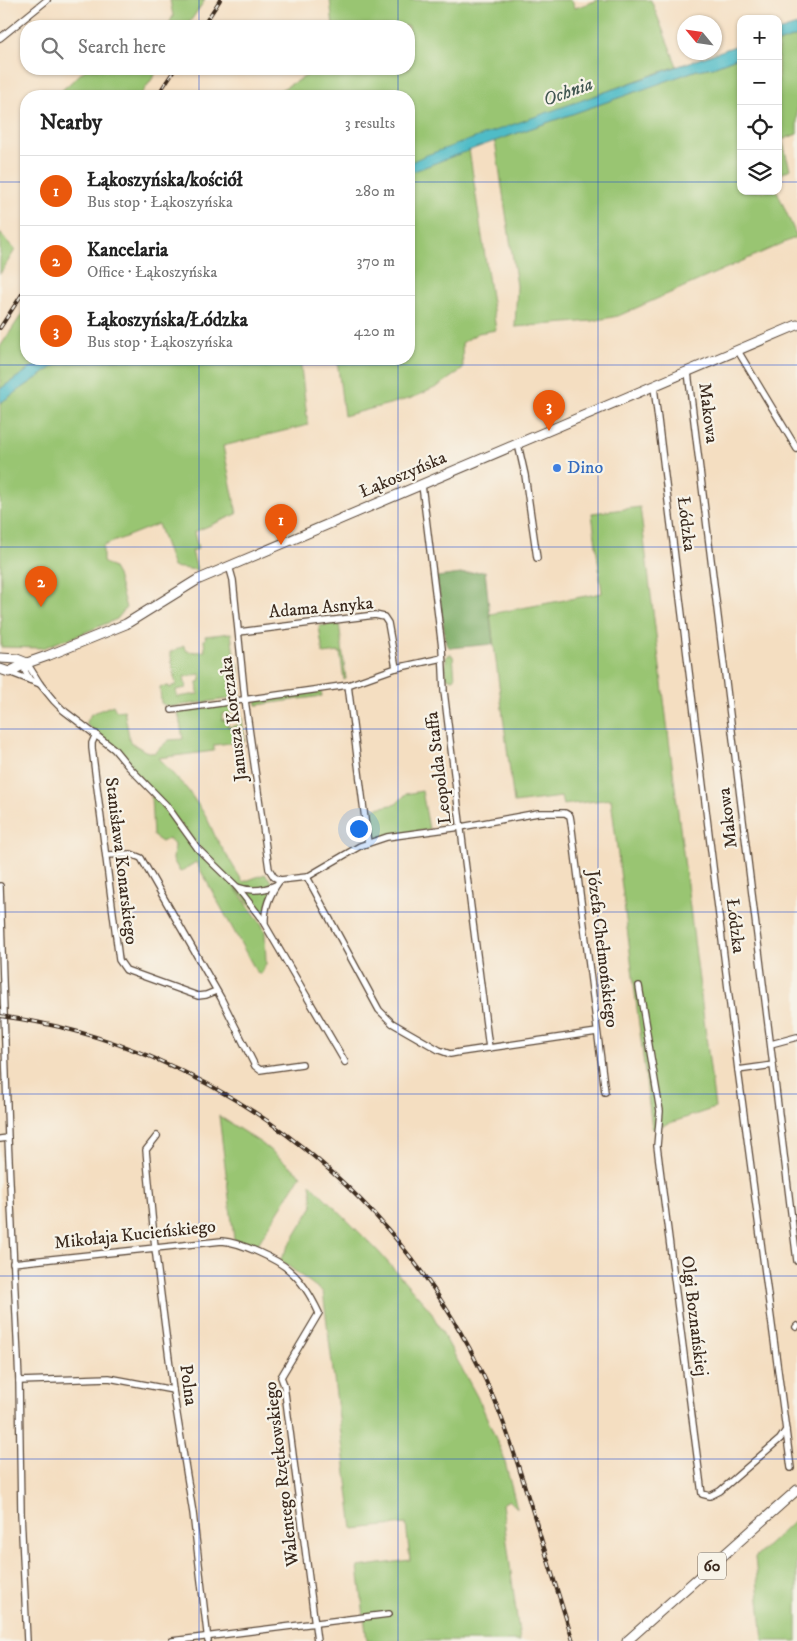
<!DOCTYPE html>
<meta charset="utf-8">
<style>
body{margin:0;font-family:"IM FELL DW Pica",serif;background:#f6f6f6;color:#222}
.controls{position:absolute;right:15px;top:15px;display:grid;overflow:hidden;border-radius:10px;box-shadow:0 1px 4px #0004}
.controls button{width:45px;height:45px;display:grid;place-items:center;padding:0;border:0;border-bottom:1px solid #e0e0e0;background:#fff;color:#222;font:25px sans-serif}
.compass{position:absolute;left:677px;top:15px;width:45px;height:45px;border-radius:50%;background:#fff;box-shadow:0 1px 4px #0004;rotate:299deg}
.you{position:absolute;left:358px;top:828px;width:18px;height:18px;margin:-12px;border:4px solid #fff;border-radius:50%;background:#1a73e8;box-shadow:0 0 0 8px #1a73e833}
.badge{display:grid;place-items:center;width:32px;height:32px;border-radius:50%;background:#ea580c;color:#fff;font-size:16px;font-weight:700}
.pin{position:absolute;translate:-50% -41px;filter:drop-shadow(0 1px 2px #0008)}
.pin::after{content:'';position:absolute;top:26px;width:18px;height:15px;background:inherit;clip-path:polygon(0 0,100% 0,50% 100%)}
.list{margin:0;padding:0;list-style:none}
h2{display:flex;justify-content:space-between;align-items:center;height:65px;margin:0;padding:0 20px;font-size:21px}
h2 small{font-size:16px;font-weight:400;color:#767676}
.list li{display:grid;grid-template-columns:32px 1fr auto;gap:15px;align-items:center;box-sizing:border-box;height:70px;padding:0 20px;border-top:1px solid #e0e0e0}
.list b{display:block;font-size:19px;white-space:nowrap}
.list p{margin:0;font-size:16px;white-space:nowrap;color:#767676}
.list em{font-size:16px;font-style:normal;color:#767676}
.icon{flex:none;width:28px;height:28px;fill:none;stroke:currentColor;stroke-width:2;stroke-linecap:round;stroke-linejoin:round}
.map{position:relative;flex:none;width:797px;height:1641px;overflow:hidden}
.search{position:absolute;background:#fff;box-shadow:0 1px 4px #0004;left:20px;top:20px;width:395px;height:55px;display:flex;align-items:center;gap:12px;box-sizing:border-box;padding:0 18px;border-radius:20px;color:#767676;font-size:19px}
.panel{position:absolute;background:#fff;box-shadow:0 1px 4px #0004;left:20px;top:90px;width:395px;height:275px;border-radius:20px}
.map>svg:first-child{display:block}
</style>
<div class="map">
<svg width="797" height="1641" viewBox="0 0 797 1641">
<rect width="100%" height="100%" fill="#f7f3e8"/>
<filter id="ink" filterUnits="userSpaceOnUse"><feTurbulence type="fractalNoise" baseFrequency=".02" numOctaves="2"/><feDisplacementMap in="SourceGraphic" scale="10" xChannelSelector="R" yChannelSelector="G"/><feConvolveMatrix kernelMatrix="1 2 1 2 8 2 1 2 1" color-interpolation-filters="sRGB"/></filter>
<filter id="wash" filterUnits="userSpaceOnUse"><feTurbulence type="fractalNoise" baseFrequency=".0096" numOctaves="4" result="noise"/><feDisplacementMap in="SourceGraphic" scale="20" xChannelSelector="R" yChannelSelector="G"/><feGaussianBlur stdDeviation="1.12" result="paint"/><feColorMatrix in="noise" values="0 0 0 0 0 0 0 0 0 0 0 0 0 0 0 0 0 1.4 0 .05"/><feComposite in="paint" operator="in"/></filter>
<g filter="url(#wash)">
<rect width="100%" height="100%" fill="#f4dec1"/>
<g fill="#99c572" stroke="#6a7848" fill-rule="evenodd">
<path d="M 170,0 L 205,0 L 187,26 L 168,26 L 173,16 Z"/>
<path d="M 330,0 L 572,0 L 575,8 L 598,0 L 651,0 L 677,66 L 409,163 L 409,96 L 269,96 L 319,69 L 409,69 L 409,26 L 333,26 Z"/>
<path d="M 797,36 L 797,134 L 782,140 L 790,169 L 778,176 L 778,43 Z"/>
<path d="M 741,56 L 741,191 L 777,191 L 797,237 L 618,316 L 592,321 L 515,327 L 517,286 L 495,141 L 697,70 L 713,67 Z"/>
<path d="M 86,69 L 159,69 L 140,96 L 62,96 L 60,92 Z"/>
<path d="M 469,149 L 496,330 L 478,333 L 462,343 L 463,369 L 437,387 L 412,398 L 344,416 L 337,359 L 409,359 L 409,173 Z"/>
<path d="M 0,233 L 15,250 L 0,274 Z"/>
<path d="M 26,308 L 26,359 L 44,359 L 0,389 L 0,347 Z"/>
<path d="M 65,359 L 300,359 L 308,425 L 223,446 L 237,514 L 194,532 L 198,549 L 192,551 L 197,570 L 173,567 L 158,524 L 103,546 L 103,562 L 113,568 L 117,575 L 126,608 L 117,619 L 67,640 L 66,639 L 43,648 L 1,647 L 0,403 Z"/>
<path d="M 640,507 L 715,1108 L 652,1129 L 611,799 L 563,805 L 561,797 L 514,803 L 490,614 L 602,593 L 592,513 Z"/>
<path d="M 339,623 L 346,679 L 344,680 L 340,652 L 323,654 L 319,626 Z"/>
<path d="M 231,633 L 235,663 L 238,663 L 241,695 L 236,696 L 236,698 L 168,707 L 161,703 L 160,687 L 169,686 L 169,688 L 171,688 L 172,686 L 176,685 L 170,652 L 184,646 L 187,651 L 197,652 L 205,651 L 204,640 L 206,639 L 205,636 ZM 200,674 L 201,681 L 197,682 L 198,694 L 177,697 L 176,690 L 186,688 L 184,677 Z"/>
<path d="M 450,654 L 453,656 L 455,678 L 453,679 L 449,679 L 445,676 L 446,657 Z"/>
<path d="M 321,691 L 322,696 L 257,705 L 256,701 Z"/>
<path d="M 240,704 L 245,741 L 214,745 L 214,751 L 158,758 L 187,789 L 206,816 L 216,838 L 243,882 L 265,874 L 274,884 L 263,918 L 211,861 L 124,759 L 86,724 L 91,714 L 113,705 L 116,711 L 124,710 L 130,742 L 145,751 L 154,753 L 169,740 L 183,739 L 178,711 ZM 237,712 L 239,725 L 228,727 L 227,720 L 222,720 L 222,714 Z"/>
<path d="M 422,791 L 429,829 L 370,839 L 367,810 L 396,804 L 406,794 Z"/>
<path d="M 151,796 L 157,799 L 196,850 L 235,888 L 261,923 L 265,931 L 266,964 L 260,975 L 256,971 L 196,862 L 180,872 L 173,860 L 174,845 L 169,838 L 162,842 L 153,836 Z"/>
<path d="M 219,1116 L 261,1143 L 301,1175 L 256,1247 L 234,1239 Z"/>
<path d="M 310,1183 L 377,1250 L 430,1310 L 480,1402 L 503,1455 L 517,1508 L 509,1500 L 502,1504 L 520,1641 L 367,1641 L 358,1567 L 410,1560 L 406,1524 L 353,1529 L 323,1292 L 280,1260 L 313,1206 Z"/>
<path d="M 797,1518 L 797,1641 L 763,1641 L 755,1557 Z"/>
</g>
<path fill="#7aaa64" stroke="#5a6a41" d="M 485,571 L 493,644 L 450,648 L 446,644 L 437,577 Z"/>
<g fill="#4fbcc7" stroke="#457372">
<path d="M 797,25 L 797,36 L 778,43 L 778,31 Z"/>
<path d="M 741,44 L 741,56 L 713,67 L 697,70 C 601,105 504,136 409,173 L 409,163 L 424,156 Z"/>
<path d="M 44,359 L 65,359 L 0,403 L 0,389 Z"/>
</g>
</g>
<g filter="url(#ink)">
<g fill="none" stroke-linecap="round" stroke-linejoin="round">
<defs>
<g id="street">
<path d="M 0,38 L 47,0"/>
<path d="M 738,351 L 797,449"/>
<path d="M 688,372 L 797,1261"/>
<path d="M 654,387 L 738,1070 L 791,1468"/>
<path d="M 518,444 L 525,475 L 537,558"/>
<path d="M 422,485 L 442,648 L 444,691 L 459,814 L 489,1048"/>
<path d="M 229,566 L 233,580 L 245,700 L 269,869 L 274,877 L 280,880 L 307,877 L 360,846 L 387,837 L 461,827 L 538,813 L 565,813 L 570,816 L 571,822 L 605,1092"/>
<path d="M 239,632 L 375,615 L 384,617 L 388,623 L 396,668"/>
<path d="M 27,663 L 40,684 L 54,701 L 63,710 L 114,749 L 128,766 L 167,806 L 198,849 L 237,887 L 261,918 L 345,1062"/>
<path d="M 27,663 L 25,671 L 30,680"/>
<path d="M 9,672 L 40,684"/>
<path d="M 348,685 L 368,843"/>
<path d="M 172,710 L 348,685 L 396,668 L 442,658"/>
<path d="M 96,734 L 92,743 L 92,748 L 119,960 L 126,970 L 198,996 L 206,995 L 216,991"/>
<path d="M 106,855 L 131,854 L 141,858 L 221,998 L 255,1066 L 260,1070 L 302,1064"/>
<path d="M 307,877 L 379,1010 L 392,1023 L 439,1050 L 450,1054 L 461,1052 L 597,1032"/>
<path d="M 0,886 L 8,1138 L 19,1381 L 21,1513 L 27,1641"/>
<path d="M 237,887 C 251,892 263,891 276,885"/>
<path d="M 265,924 C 264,908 271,892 280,880"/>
<path d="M 639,986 L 660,1111 L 657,1146 L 702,1494 L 710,1496 L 720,1491 L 780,1439 L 786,1430"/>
<path d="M 771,1044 L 797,1037"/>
<path d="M 738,1070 L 773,1065"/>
<path d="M 157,1136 L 146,1150 L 155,1248 L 173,1390 L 193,1513 L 208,1641"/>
<path d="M 0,1139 L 8,1138"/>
<path d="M 13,1263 L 222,1241 C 239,1242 278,1259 290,1271 C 303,1282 312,1298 319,1313 L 281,1377 L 284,1385 L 317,1641"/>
<path d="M 796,1327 L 797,1326"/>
<path d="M 19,1381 L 109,1378 L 173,1390"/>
<path d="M 172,1641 L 389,1614"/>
</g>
<g id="secondary">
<path d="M 0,658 L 17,659 L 27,663"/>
<path d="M 0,669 L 9,672 L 27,663 L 47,656 L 126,624 L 197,580 L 797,325"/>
</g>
<path id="primary" d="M 627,1641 L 797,1490"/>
</defs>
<use href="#street" stroke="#574536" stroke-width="8"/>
<use href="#secondary" stroke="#574536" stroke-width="11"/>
<use href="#primary" stroke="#574536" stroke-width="11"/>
<use href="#street" stroke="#fff" stroke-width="5.5"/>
<use href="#secondary" stroke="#fff" stroke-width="9"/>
<use href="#primary" stroke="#fff" stroke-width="9"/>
<defs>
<g id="rail">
<path d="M 203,26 L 220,0"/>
<path d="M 157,96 L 175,69"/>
<path d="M 0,328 L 26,288"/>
<path d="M 0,1016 C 211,1044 394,1186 484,1377 C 504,1418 517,1462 531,1506 C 545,1551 559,1596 573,1641"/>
</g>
</defs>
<use href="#rail" stroke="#3b2a1e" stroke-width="4"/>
<use href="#rail" stroke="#f7f3e8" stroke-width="2" stroke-dasharray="5.5" stroke-linecap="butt"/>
</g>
</g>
<path fill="none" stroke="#1d4ed8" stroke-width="1" stroke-opacity="0.55" d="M 199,0 L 199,26M 398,0 L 398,26M 598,0 L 598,1641M 199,69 L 199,96M 398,69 L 398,96M 0,182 L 26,182M 409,182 L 741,182M 778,182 L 797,182M 199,359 L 199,1641M 398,359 L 398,1641M 0,365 L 797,365M 0,547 L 797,547M 0,729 L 797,729M 0,912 L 797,912M 0,1094 L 797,1094M 0,1276 L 797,1276M 0,1459 L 797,1459"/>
<circle fill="#3f7fe0" stroke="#f7f3e8" stroke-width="2" cx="557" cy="468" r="5"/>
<g text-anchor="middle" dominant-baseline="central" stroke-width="4.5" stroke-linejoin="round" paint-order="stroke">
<rect fill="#f7f3e8" stroke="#73665b" stroke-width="1" x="698" y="1552.5" width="28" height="27" rx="4"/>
<g font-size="16" font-weight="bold" fill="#3b2a1e">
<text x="712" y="1566">60</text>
</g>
<g font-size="18" fill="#3b2a1e" stroke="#f7f3e8">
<text transform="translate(708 413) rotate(83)">Makowa</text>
<text transform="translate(403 475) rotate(-23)">Łąkoszyńska</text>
<text transform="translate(686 524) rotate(83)">Łódzka</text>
<text transform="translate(321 608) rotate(-5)">Adama Asnyka</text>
<text transform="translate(234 719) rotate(-97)">Janusza Korczaka</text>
<text transform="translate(439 768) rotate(-97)">Leopolda Staffa</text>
<text transform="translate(728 818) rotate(-97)">Makowa</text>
<text transform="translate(121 861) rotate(83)">Stanisława Konarskiego</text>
<text transform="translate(735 926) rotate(83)">Łódzka</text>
<text transform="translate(602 949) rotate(83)">Józefa Chełmońskiego</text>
<text transform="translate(135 1235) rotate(-6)">Mikołaja Kucieńskiego</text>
<text transform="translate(694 1316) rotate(83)">Olgi Boznańskiej</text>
<text transform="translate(188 1385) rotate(82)">Polna</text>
<text transform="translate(282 1474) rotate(-97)">Walentego Rzętkowskiego</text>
</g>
<g font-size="18" fill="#366cbe" stroke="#f7f3e8" text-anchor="start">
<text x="567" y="468">Dino</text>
</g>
<g font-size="19" font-style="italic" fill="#415651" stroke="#f7f3e8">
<text transform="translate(568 92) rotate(-20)">Ochnia</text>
</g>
</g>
</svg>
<div class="controls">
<button>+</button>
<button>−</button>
<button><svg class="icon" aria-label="locate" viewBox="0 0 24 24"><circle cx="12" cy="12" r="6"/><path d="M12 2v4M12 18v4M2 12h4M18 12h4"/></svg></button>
<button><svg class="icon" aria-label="layers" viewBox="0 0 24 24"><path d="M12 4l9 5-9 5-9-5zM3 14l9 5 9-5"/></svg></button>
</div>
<svg class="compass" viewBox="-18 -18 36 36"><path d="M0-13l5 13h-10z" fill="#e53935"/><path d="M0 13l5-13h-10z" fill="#767676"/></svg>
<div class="you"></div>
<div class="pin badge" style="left:281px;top:545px">1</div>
<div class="pin badge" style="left:41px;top:607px">2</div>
<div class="pin badge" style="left:549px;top:431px">3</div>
<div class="search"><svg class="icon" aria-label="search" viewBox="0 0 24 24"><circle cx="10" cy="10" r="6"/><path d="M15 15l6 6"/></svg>Search here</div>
<section class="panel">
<h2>Nearby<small>3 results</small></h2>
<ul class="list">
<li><span class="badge">1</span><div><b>Łąkoszyńska/kościół</b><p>Bus stop · Łąkoszyńska</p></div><em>280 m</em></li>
<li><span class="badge">2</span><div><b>Kancelaria</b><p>Office · Łąkoszyńska</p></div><em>370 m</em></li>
<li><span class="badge">3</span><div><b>Łąkoszyńska/Łódzka</b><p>Bus stop · Łąkoszyńska</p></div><em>420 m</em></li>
</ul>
</section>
</div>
